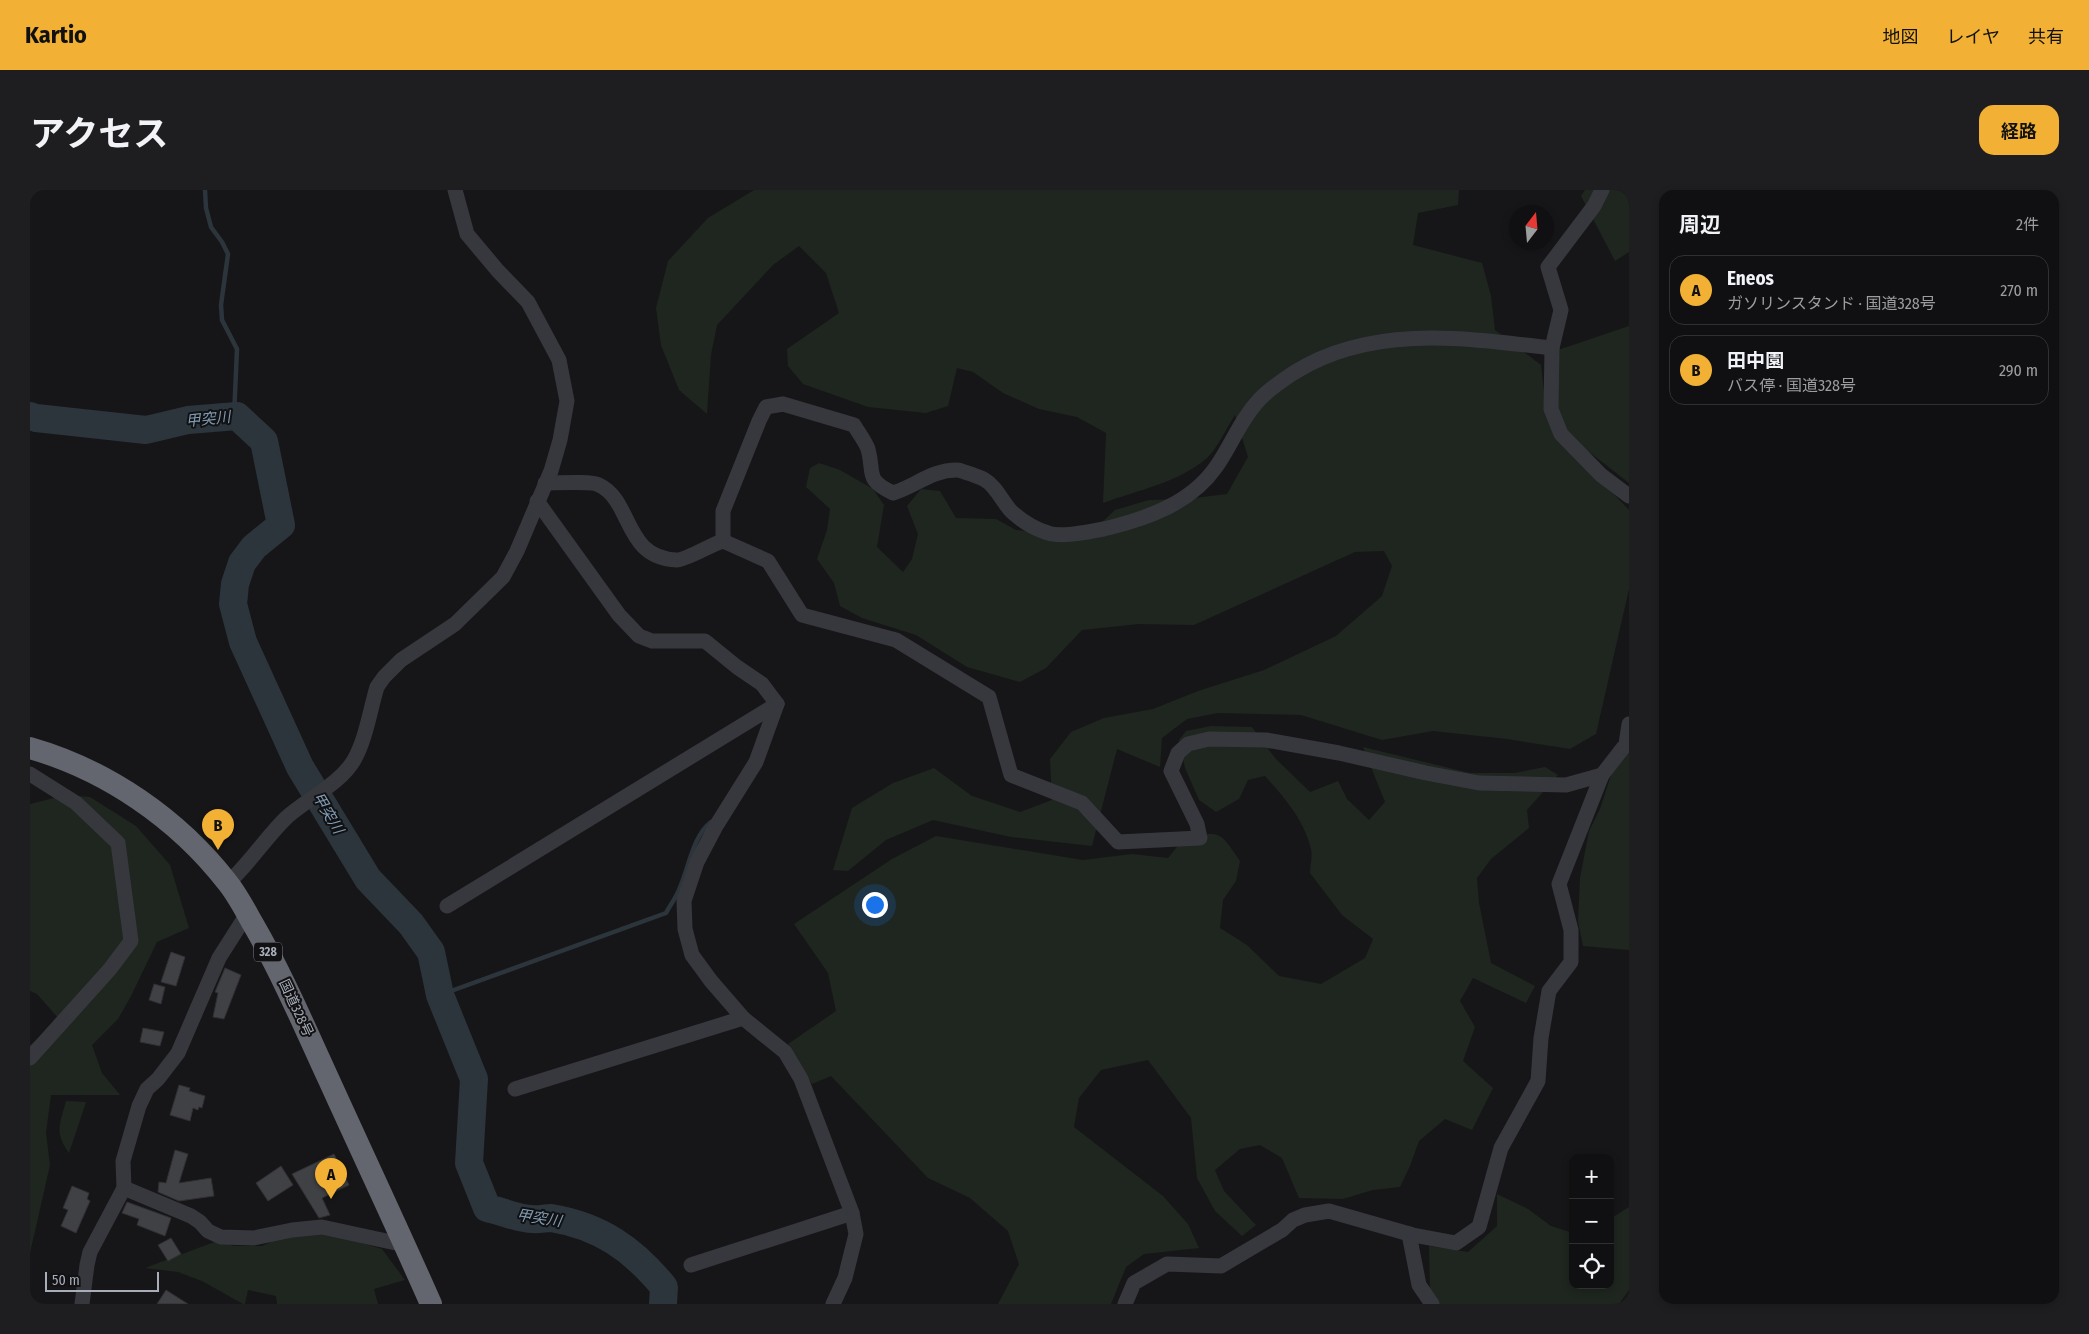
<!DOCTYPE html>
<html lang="ja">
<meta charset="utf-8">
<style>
body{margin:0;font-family:"Fira Sans Condensed","Noto Sans JP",sans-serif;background:#1e1e20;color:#f1f3f6}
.controls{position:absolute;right:15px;bottom:15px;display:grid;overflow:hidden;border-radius:10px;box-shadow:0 2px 8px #0003}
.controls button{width:45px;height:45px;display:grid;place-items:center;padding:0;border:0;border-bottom:1px solid #303032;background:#101012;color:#f1f3f6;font:25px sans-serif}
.compass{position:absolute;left:1479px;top:15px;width:45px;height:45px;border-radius:50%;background:#101012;box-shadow:0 2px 8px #0003;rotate:16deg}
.scale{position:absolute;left:15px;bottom:12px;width:114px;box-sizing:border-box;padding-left:5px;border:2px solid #a8adb8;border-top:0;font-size:14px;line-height:18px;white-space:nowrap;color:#a8adb8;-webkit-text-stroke:4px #111113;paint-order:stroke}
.you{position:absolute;left:844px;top:714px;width:18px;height:18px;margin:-12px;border:4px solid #fff;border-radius:50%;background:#1a73e8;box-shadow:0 0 0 8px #1a73e833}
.badge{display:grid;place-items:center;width:32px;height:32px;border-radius:50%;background:#f2b134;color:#111;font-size:16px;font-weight:700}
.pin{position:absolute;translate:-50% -41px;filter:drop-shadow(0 1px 2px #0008)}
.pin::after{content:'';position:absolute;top:26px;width:18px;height:15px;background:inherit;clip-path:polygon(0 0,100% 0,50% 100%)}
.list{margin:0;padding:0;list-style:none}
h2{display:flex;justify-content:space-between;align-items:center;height:65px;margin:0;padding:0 20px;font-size:21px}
h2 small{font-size:16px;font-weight:400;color:#9c9d9f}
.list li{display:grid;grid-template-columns:32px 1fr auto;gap:15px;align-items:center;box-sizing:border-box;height:70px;margin:0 10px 10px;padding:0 10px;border:1px solid #303032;border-radius:15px}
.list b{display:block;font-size:19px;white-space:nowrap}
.list p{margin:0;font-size:16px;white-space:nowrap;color:#9c9d9f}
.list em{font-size:16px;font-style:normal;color:#9c9d9f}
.icon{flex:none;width:28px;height:28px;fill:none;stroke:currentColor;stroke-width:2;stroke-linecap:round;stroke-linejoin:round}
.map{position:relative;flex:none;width:1599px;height:1114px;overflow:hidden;border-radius:15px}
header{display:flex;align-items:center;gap:30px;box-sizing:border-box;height:70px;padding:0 25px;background:#f2b134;color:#111}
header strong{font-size:24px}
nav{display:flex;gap:28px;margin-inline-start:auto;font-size:18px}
.intro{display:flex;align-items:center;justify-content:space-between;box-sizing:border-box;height:120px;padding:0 30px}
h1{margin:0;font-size:35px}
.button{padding:12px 22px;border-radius:15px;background:#f2b134;color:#111;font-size:18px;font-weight:700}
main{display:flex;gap:30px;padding:0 30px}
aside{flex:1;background:#101012;border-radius:15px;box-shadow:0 2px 8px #0003}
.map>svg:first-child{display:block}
</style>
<header>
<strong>Kartio</strong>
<nav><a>地図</a><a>レイヤ</a><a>共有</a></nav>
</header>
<div class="intro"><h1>アクセス</h1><a class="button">経路</a></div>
<main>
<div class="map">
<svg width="1599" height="1114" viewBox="0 0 1599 1114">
<rect width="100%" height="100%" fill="#161618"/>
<g fill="#1e261f">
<path d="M 724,0 L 1429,0 L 1428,15 L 1388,23 L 1383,55 L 1452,73 L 1461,106 L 1465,140 L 1511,175 L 1515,211 L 1563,282 L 1599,320 L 1599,399 L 1566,544 L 1540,559 L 1477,549 L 1403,541 L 1352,550 L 1271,525 L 1188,523 L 1157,529 L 1132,548 L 1130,577 L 1087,559 L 1062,656 L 981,647 L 903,630 L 856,650 L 818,681 L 803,680 L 822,618 L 863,593 L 904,578 L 942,606 L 990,622 L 1022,610 L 1020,569 L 1041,542 L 1074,528 L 1123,519 L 1168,501 L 1234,480 L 1306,446 L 1352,406 L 1362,376 L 1354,361 L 1325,362 L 1164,435 L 1109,434 L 1052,440 L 1016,478 L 990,492 L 937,477 L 886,445 L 832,428 L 810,416 L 804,393 L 787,369 L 797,340 L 800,319 L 776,297 L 780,278 L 789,273 L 810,280 L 843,299 L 854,315 L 847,357 L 873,382 L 882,369 L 888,344 L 877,316 L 891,299 L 910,301 L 926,328 L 966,329 L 986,340 L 1011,343 L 1060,343 L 1085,320 L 1119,310 L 1156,309 L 1197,304 L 1218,267 L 1205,225 C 1197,237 1187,259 1177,268 C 1148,293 1108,300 1073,313 L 1076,243 L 1047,227 L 1009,219 L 973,203 L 943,182 L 927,178 L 918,216 L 896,223 L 838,217 L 773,194 L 758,176 L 757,159 L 809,123 L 796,83 L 769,56 L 743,75 L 687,135 L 681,165 L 677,224 L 649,200 L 631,155 L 626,118 L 638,71 L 678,28 Z"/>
<path d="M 1555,0 L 1599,0 L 1599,62 L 1585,71 L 1551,6 Z"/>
<path d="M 1599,136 L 1599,293 L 1549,254 L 1526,228 L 1525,161 Z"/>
<path d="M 1599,529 L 1599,760 L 1553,756 L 1548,732 L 1550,688 L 1559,641 L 1570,619 Z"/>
<path d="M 1181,536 L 1222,537 L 1245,568 L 1280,602 L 1308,591 L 1317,609 L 1339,630 L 1355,612 L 1333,557 L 1440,583 L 1484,583 L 1515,577 L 1528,585 L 1497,620 L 1499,638 L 1461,669 L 1447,688 L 1449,713 L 1461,773 L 1505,796 L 1496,813 L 1443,788 L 1430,811 L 1445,837 L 1433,871 L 1463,898 L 1442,940 L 1415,929 L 1389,951 L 1380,976 L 1370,997 L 1343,1000 L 1313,1009 L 1269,1008 L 1252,968 L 1230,955 L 1210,959 L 1185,980 L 1194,1001 L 1226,1035 L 1212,1046 L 1185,1021 L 1167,988 L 1161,928 L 1118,870 L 1071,880 L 1049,908 L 1044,937 L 1133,1006 L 1158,1034 L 1169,1058 L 1114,1064 L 1096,1077 L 1081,1114 L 968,1114 L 989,1074 L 978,1041 L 940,1008 L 898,988 L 801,886 L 782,894 L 758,854 L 806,821 L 798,783 L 764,734 L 862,669 L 906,646 L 1053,670 L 1102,664 L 1138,668 L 1154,648 C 1191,641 1189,640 1210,671 L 1206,691 L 1193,710 L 1190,738 L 1217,755 L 1249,786 L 1291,794 L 1335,768 L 1343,749 L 1312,725 L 1280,683 C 1280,675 1283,666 1281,659 C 1274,630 1254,607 1235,586 L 1218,590 L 1209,609 L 1186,622 L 1169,610 L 1155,578 L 1149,550 L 1156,541 Z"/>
<path d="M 36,605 L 60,607 L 106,636 L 140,675 L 159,738 L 127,752 L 101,806 L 88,829 L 62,855 L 72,883 L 90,905 L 21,905 L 16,943 L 20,975 L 0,1063 L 0,855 L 30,830 L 7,804 L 0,801 L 0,614 Z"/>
<path d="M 36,911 L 56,912 L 39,963 C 24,942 30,934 36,911 Z"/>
<path d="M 1467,1004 L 1498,1019 L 1521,1036 L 1543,1043 L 1543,1095 L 1580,1095 L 1580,1029 L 1599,1017 L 1599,1100 L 1589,1114 L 1407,1114 L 1400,1099 L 1399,1056 L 1438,1062 L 1467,1036 Z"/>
<path d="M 260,1043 L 299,1043 L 352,1059 L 375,1090 L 344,1099 L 348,1114 L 247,1114 L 246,1106 L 218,1100 L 215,1114 L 213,1114 L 172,1091 L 148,1082 L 115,1078 L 187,1051 L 204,1056 L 232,1056 Z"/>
</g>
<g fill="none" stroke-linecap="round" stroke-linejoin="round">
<g stroke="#2c353c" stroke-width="4.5">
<path d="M 175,0 L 176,18 L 181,37 L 192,52 L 198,64 L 191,115 L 192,130 L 207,159 L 204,226"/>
<path d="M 410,805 L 636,723 C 639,717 643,712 646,706 C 658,685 661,647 681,632"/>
</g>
<path stroke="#2c353c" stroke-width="28" d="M 0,226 L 6,228 L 116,240 L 158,230 L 207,226 L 234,251 L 251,335 L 224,357 L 212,373 L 205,394 L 203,414 L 213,452 L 270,577 L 338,689 L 381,734 L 401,762 L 410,805 L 444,889 L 439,973 L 457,1018 C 471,1021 489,1029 502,1029 C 508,1030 515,1028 521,1028 C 570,1036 603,1059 634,1097 L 633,1114"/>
</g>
<g fill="#404145" stroke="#303034">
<path d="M 141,762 L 155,767 L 146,796 L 131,792 Z"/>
<path d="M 195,778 L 211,785 L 194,829 L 183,827 L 188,803 L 185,802 Z"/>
<path d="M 124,794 L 135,797 L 131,814 L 119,810 Z"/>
<path d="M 113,838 L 134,842 L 130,856 L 110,852 Z"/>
<path d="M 149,895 L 160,898 L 159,901 L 175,906 L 172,918 L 169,917 L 168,920 L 163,918 L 160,931 L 140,925 Z"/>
<path d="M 145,960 L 158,964 L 149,993 L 181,988 L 184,1006 L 149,1011 L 128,1002 L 129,992 L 136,993 Z"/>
<path d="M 304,964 L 319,995 L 292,1008 L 300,1025 L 289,1028 L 262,984 Z"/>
<path d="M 251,976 L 263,995 L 238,1011 L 226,993 Z"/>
<path d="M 42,996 L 59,1003 L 57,1009 L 60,1011 L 46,1043 L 31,1036 L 38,1020 L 33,1018 Z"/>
<path d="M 97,1012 L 141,1028 L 135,1046 L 107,1035 L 109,1029 L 92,1023 Z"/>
<path d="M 141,1048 L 151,1064 L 138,1071 L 128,1055 Z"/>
<path d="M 136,1100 L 158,1114 L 127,1114 Z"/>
</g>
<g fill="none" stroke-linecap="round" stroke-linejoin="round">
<g stroke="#37383d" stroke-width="15">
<path d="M 1572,0 L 1564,16 L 1518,77 L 1531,120 L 1522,158 L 1521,219 L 1531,244 L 1571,285 L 1599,306"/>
<path d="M 515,293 C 526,293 562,291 569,295 C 603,311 593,368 647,370 C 656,370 682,354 693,351 L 693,321 L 729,231 L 736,217 L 753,214 L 824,235 C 828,242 835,251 838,259 C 845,284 834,289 863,303 C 886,296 901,280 927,280 C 931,280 936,283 941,284 C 945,286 951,287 955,290 C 966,296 973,313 982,322 C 992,331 1005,339 1018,343 C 1032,348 1063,341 1078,338 C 1118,328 1161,313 1186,277 C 1201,256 1210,230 1229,210 C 1239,199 1253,190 1265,182 C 1343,134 1435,148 1522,158"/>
<path d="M 507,311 L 589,425 L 609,446 L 622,451 L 675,451 L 707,477 L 732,494 L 747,514"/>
<path d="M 693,351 L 738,371 L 772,425 L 866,450 L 959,507 L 981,585 L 1052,613 L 1088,652 L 1170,648 L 1167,634 L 1141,581 L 1148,563 L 1158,554 L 1179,549 L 1236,550 L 1309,563 L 1396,583 L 1449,593 L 1536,595 L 1572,585"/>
<path d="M 747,514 L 726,572 L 686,636 L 667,672 L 654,711 L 655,739 L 662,765 L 681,791 L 713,828 L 755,862 L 771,889 L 822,1023 L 826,1044 L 815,1088 L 803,1114"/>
<path d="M 0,584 L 46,613 L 88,653 L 101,751 L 80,779 L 0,868"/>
<path d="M 198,693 C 220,673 236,647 257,627 C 277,609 311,593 324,570 C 336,549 340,520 347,497 L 354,487 L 371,470 L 425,434 L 473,387 L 487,361 L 521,281 L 530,250 L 537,211 L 529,170 L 498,112 L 468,81 L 437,44 L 425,0"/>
<path d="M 417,716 L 747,514"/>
<path d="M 485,899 L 713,828"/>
<path d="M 94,998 L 161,1026 L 170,1032 L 178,1041 L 191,1047 L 224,1048 L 262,1040 L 292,1037 L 375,1055"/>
<path d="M 1379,1044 L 1389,1095 L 1402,1114"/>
<path d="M 661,1075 L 822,1023"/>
<path d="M 52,1114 L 57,1075 L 60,1062 L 94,998 L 93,971 L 109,916 L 117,899 L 128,889 L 148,863 L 189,768 L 217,724"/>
<path d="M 1095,1114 L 1104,1093 L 1137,1074 L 1191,1076 L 1252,1040 L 1263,1030 L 1275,1025 L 1299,1021 L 1383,1045 L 1426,1053 L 1449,1037 L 1471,958 L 1508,891 L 1511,848 L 1519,801 L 1541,772 L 1541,740 L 1529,694 L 1572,585 L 1596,554 L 1599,534"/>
</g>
<path stroke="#63666e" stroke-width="22" d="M 0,558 C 77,580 148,629 197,692 C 207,704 215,720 223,734 C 252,784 275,838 299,890 C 333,965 368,1039 401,1114"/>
</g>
<g text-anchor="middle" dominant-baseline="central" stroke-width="4" stroke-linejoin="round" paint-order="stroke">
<rect fill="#111113" stroke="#7b7e86" stroke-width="1" x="224" y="752.5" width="28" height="19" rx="4"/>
<g font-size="12" font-weight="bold" fill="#a8adb8">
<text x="238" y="762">328</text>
</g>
<g font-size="14" fill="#a8adb8" stroke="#111113">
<text transform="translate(266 818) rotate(65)">国道328号</text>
</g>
<g font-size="15" font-style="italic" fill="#7f9bb3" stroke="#111113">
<text transform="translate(178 229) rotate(-6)">甲突川</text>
<text transform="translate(298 623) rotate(59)">甲突川</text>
<text transform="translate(509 1028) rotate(9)">甲突川</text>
</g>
</g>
</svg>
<div class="controls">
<button>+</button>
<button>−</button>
<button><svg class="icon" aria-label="locate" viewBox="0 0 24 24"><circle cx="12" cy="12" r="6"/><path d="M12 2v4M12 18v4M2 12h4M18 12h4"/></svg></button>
</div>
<svg class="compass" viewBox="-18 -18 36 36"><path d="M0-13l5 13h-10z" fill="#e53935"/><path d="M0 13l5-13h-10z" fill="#9c9d9f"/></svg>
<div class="scale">50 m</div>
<div class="you"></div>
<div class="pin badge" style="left:301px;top:1009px">A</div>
<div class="pin badge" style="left:188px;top:660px">B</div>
</div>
<aside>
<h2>周辺<small>2件</small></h2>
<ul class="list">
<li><span class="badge">A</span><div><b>Eneos</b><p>ガソリンスタンド · 国道328号</p></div><em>270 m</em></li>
<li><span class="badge">B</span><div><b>田中園</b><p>バス停 · 国道328号</p></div><em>290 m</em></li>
</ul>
</aside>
</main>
